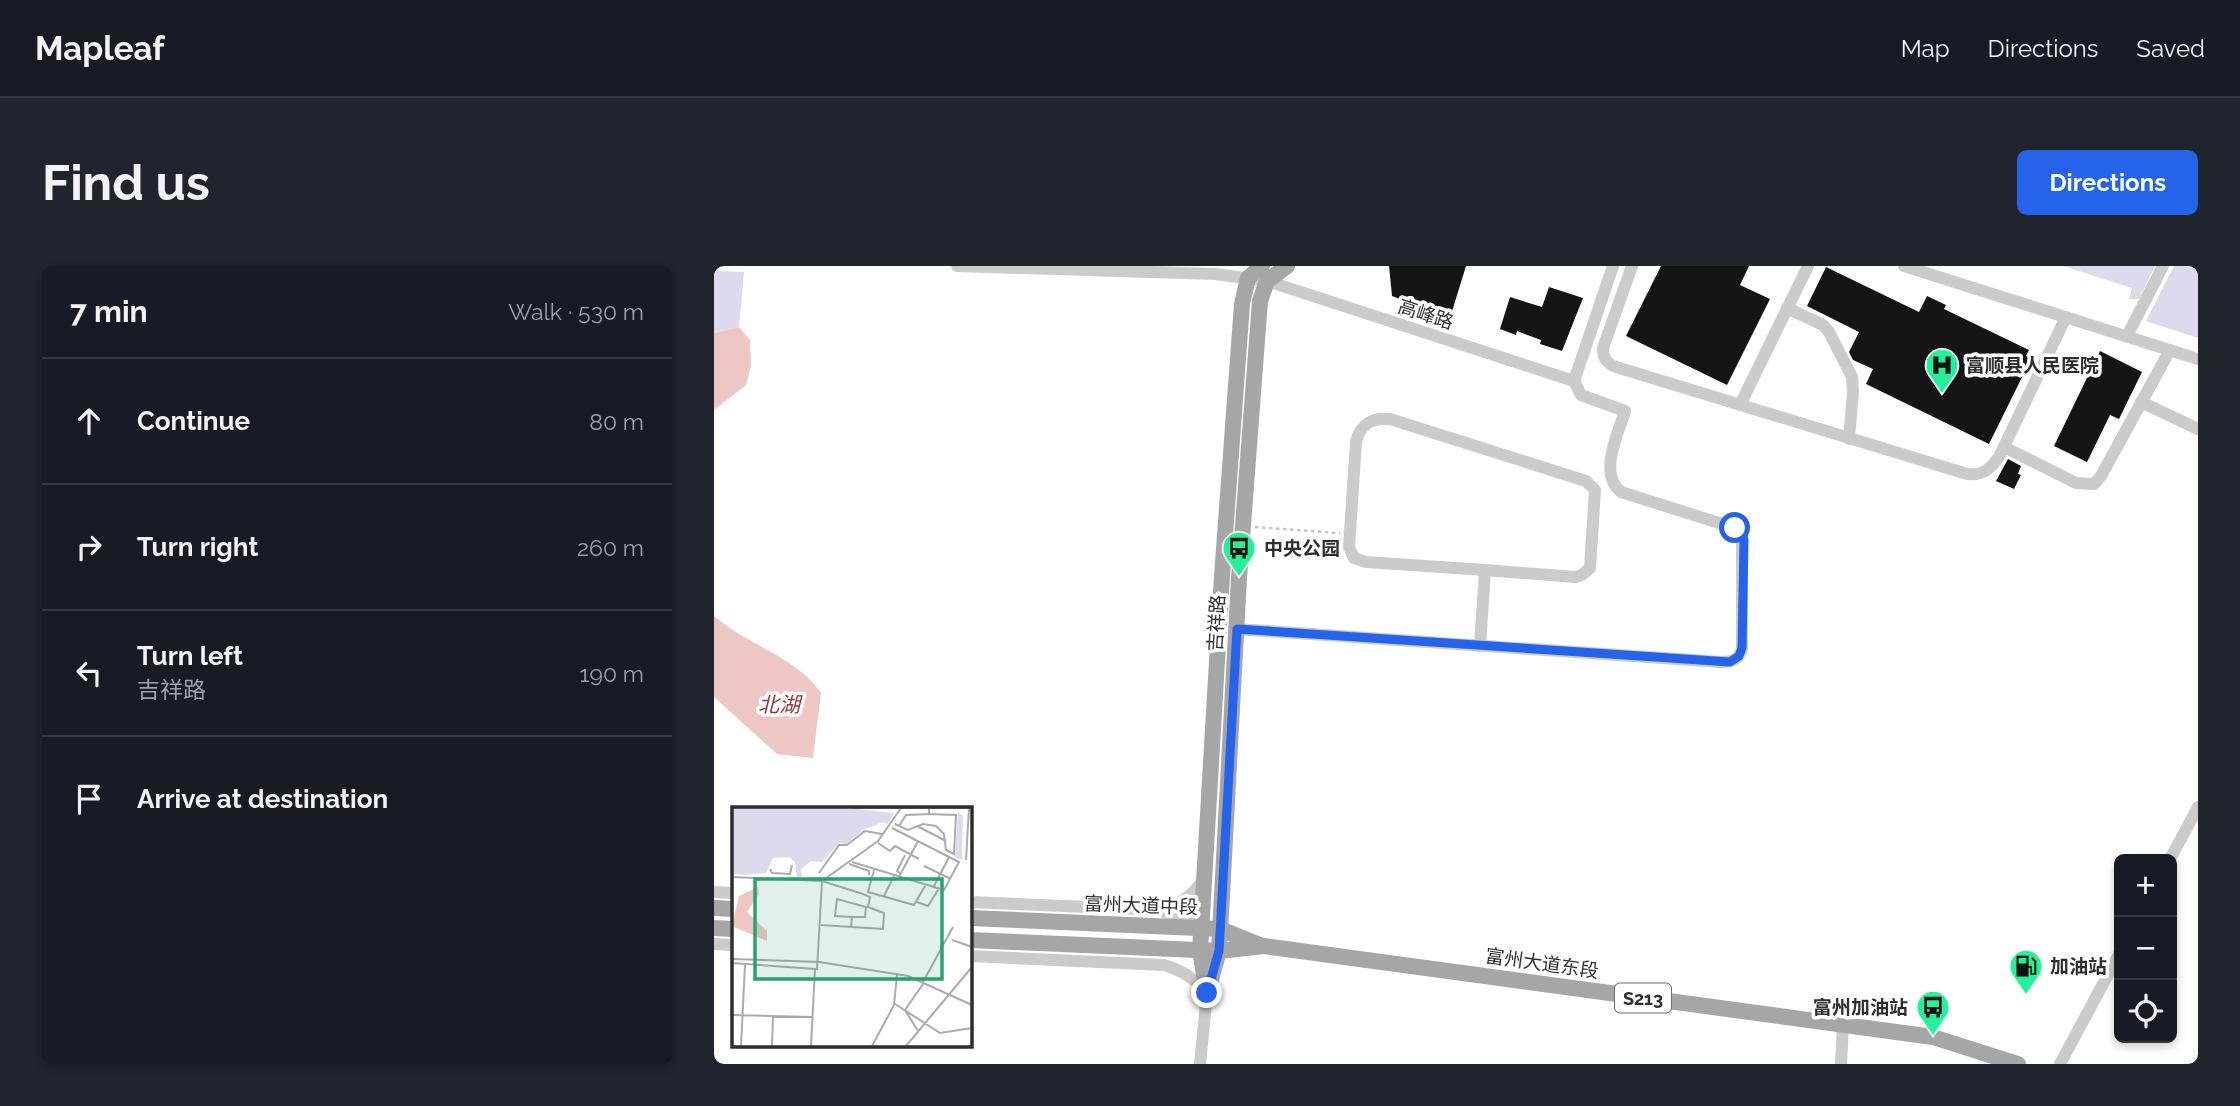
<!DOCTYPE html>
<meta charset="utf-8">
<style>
body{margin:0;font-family:Raleway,"Noto Sans SC",sans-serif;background:#20242c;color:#f1f3f6}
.controls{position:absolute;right:21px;bottom:21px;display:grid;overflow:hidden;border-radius:10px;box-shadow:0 4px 10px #0003}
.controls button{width:63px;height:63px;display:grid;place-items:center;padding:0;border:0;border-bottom:2px solid #363941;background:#171b24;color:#f1f3f6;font:35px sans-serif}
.stop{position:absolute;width:21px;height:21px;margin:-16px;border:5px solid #2563eb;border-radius:50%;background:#fff}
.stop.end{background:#2563eb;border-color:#fff;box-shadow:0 2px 7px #0008}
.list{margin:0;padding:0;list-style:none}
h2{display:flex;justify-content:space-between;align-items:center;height:91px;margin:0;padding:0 28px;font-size:30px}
h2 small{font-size:23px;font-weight:400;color:#9ea1a6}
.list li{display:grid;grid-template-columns:46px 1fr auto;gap:21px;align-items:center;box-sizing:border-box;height:126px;padding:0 28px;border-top:2px solid #363941}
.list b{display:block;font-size:26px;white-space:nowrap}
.list p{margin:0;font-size:23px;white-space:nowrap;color:#9ea1a6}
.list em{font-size:23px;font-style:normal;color:#9ea1a6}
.icon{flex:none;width:38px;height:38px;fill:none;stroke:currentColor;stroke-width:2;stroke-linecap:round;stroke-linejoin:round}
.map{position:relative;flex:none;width:1484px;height:798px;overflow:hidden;border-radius:10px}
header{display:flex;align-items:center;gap:42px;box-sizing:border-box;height:98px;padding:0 35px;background:#171b24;border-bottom:2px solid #363941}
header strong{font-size:33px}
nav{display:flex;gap:38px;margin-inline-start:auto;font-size:24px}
.intro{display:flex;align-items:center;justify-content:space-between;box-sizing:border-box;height:168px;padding:0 42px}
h1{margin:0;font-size:49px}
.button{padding:18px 32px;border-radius:10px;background:#2563eb;color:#fff;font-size:24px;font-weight:700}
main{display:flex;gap:42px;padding:0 42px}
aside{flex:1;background:#171b24;border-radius:10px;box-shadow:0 4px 10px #0003}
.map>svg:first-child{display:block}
</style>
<header>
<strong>Mapleaf</strong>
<nav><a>Map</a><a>Directions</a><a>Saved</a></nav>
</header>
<div class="intro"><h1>Find us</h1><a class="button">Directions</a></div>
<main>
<aside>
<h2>7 min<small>Walk · 530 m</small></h2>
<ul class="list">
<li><svg class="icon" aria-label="ahead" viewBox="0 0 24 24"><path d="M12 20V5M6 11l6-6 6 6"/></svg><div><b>Continue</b></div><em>80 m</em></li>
<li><svg class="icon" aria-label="right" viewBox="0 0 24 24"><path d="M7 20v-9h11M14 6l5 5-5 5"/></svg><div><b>Turn right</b></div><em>260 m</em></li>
<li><svg class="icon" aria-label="left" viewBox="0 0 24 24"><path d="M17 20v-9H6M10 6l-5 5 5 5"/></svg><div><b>Turn left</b><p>吉祥路</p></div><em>190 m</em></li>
<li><svg class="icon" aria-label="arrive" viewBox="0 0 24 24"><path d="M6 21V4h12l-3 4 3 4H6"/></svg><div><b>Arrive at destination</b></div></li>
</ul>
</aside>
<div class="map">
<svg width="1484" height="798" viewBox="0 0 1484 798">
<rect width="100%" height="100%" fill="#fff"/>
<g fill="#dcdaec">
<path d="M 1349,0 L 1441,0 L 1425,33 L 1415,33 L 1418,22 Z"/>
<path d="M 1460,0 L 1484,0 L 1484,72 L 1432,55 Z"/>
<path d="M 0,5 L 30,6 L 25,61 L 0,67 Z"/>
</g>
<g fill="#eec6c4">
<path d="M 25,61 L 36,74 L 37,99 L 32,119 L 0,144 L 0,67 Z"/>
<path d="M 0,350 C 10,358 21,366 32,372 C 59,388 88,400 107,427 L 99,492 L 63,488 L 0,431 Z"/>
</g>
<g fill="#151515">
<path d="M 675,0 L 752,0 L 736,52 L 678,30 Z"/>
<path d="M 947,0 L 1035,0 L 1026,19 L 1056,33 L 1013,119 L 912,70 Z"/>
<path d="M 1112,1 L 1205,46 L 1213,30 L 1232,39 L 1230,43 L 1315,84 L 1312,90 L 1317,93 L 1275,178 L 1152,118 L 1159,103 L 1139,94 L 1135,86 L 1145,66 L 1093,40 Z"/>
<path d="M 835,21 L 869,32 L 848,85 L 826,78 L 827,74 L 803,65 L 802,69 L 786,63 L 796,31 L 828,41 Z"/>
<path d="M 1386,85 L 1428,106 L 1405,153 L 1396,149 L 1373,196 L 1340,180 Z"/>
<path d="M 1294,193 L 1307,200 L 1304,208 L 1307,209 L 1300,223 L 1282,215 Z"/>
</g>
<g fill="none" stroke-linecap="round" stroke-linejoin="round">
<path stroke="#c5c5c5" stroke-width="2.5" stroke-dasharray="3.5 3.5" stroke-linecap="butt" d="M 541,261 L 626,267"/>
<g stroke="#cbcbcb" stroke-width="12">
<path d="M 243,0 L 501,8 L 553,15 L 860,115"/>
<path d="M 918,0 L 889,82 C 889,91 891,95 899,100 L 1253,208 C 1269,210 1276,203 1285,191 L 1352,51"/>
<path d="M 1190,0 L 1484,93"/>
<path d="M 1073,42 L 1109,59 L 1115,66 L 1138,111 L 1139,126 L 1135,173"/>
<path d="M 1413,70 L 1449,0"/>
<path d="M 1427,136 L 1484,163"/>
<path d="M 1026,139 L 1094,0"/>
<path d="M 1290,181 L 1362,217 L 1380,218 L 1387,210 L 1456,84"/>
<path d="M 523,363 L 1007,396 C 1017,396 1026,394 1028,382 L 1028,269 L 1021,262 L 907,226 C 884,208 904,168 911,145 L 867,129 L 860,115 L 899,0"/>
<path d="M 766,380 L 771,304 L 861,311 L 868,309 L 876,302 L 881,224 L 872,215 L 676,153 C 659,151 646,158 642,176 L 635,281 L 640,292 L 652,296 L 771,304"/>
<path d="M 1456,593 L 1484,541"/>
<path d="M 0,626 L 19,627"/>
<path d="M 256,636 L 445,644 C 467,638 477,631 490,613"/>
<path d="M 445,644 L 481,659"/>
<path d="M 0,678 L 19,679"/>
<path d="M 256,690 L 450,699 C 469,705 480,712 493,727 L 486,798"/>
<path d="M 1127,798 L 1129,759"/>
<path d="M 1346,798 L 1405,688"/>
</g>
<g stroke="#a6a6a6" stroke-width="16">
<path d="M 0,642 L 19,643"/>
<path d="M 256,652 L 506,663 L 548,680"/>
<path d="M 0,662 L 19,663"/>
<path d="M 256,674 L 505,685 L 550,680 L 1219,771 L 1304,798"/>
<path d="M 492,721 L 486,684 L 508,310 L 528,38 L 534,12 L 548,0"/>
<path d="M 493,727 L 505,685 L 525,312 L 546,35 L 553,15 L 573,0"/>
</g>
</g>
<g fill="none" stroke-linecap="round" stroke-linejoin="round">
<path stroke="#2563eb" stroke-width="9" d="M 493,727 L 505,685 L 523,363 L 1016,396 L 1025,390 L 1028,382 L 1030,274 L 1028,269 L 1021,262"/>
</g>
<defs>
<symbol id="hospital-pin" viewBox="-11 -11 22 30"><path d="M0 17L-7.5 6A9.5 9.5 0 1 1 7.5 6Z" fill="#23f199" stroke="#fff"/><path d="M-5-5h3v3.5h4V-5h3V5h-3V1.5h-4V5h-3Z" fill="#111"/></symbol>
<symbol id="bus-pin" viewBox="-11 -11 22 30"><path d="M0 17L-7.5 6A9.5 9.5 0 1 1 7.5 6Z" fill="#23f199" stroke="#fff"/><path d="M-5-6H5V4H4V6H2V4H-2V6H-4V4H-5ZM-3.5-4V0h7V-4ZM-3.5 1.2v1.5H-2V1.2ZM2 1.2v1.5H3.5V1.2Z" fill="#111"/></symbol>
<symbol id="fuel-pin" viewBox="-11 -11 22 30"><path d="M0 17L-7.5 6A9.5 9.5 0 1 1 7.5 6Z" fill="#23f199" stroke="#fff"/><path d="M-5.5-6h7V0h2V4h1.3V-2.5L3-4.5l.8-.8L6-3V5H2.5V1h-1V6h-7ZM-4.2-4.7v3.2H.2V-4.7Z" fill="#111"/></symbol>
</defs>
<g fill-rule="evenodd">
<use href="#hospital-pin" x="1209" y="80" width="38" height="52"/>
<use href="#bus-pin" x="506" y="263" width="38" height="52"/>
<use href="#fuel-pin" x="1293" y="681" width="38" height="52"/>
<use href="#bus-pin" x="1200" y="722" width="38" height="52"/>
</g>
<g text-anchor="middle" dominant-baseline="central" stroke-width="7" stroke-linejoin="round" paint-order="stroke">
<rect fill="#fff" stroke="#6d6d6d" stroke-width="2" x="901" y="717.5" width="56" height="29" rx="5"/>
<g font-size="18" font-weight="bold" fill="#2e2e2e">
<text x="929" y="732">S213</text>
</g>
<g font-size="19" fill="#2e2e2e" stroke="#fff">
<text transform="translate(712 48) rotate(18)">高峰路</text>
<text transform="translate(502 357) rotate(-87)">吉祥路</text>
<text transform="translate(427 639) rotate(2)">富州大道中段</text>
<text transform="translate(828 697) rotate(8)">富州大道东段</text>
</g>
<g font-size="19" font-weight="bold" fill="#2e2e2e" stroke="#fff" text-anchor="start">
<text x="1252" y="99">富顺县人民医院</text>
<text x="550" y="282">中央公园</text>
<text x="1336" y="700">加油站</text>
<text x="1194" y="741" text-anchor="end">富州加油站</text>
</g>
<g font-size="21" font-style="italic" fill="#953936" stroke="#fff">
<text x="65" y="438">北湖</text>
</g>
</g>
<g transform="translate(18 541)">
<rect width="240" height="240" fill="#fff"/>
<path d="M 0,1 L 116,1 L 162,6 L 156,17 L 151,15 L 133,22 L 114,37 L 107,36 L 90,55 L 79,54 L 69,62 L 70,70 L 65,70 L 63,55 L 57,50 L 41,51 L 34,66 L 12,68 L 0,67 ZM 226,5 L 231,9 L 230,53 L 223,50 Z" fill="#dcdaec"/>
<path d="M 26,80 L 27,87 L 15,105 L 35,124 L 35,134 L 0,119 L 7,89 Z" fill="#eec6c4"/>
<path fill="none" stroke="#ababab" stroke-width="2" d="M 120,1 L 165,1M 165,1 L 240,1M 163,17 L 176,23 L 191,17 L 204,19 L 212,27 L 214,43 L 222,47 L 224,8 L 197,7 L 197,2M 167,19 L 174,8 L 197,7M 185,19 L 214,34M 146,36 L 158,44 L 163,39 L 187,52M 234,53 L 237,1M 120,55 L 212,83 L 227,55 L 160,21M 117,57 L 137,64 L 137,68M 192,59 L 219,72M 38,62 L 40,66 L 58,67 L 60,58M 142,63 L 136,85 L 182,98 L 193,79M 87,66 L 107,38 L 115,38 L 133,24 L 150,27M 169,67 L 165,64 L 173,48M 0,70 L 90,74 L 131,87M 167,70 L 186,34M 201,81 L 217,50M 152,89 L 162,69M 185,95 L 196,99 L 206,83M 89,118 L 151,122 L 152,106 L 136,100 L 138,90 L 131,87M 119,120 L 120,110 L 133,110 L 134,100 L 105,92 L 103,109 L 120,110M 220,133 L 240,140M 0,152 L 87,155 L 176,169 L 240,198M 0,156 L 83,162 L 79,239M 85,163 L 90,74 L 146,34 L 169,1M 191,175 L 221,120M 163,197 L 208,226 L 240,221M 0,208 L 80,210M 186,224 L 173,203 L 191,177M 9,239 L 13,157M 40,239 L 41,209M 140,239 L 162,198 L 165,168M 174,239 L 240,160"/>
<path fill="#27a36e" fill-opacity="0.15" stroke="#27a36e" stroke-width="3.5" d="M 23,72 L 210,72 L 210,172 L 23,172 Z"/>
<rect width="240" height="240" fill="none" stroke="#2e2e2e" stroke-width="3.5"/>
</g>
</svg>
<div class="controls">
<button>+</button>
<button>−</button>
<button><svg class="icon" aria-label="locate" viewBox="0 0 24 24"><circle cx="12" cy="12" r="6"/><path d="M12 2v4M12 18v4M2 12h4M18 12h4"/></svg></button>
</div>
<div class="stop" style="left:1021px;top:262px"></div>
<div class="stop end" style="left:493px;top:727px"></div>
</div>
</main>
